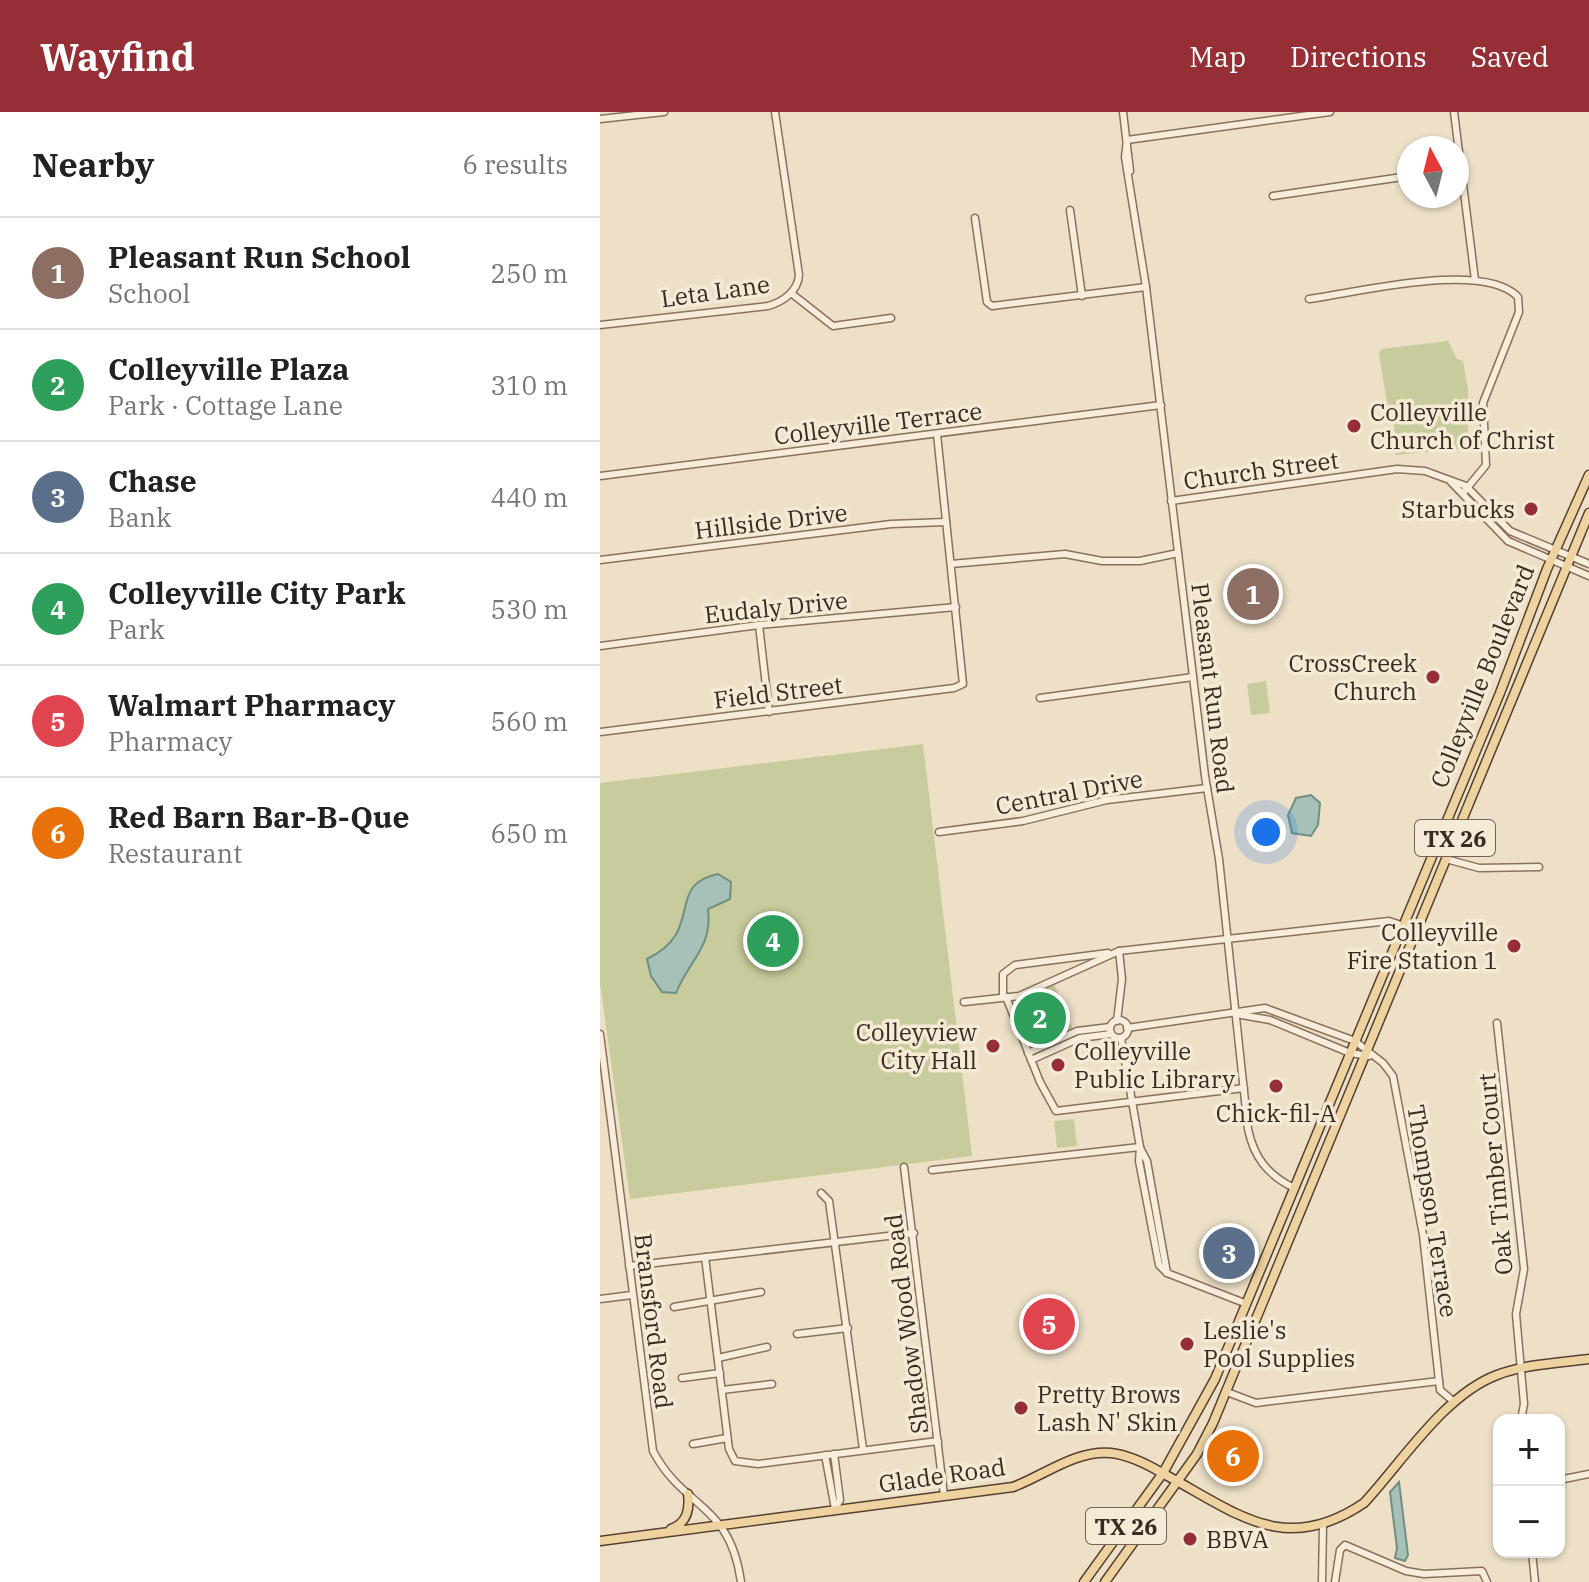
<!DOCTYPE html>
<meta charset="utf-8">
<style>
body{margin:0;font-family:"IBM Plex Serif",serif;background:#f6f6f6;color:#222}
.controls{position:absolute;right:24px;bottom:24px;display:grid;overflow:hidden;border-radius:16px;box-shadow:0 2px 6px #0004}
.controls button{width:72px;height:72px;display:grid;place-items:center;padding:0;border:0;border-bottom:2px solid #e0e0e0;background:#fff;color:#222;font:40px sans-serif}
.compass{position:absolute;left:797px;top:24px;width:72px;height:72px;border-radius:50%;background:#fff;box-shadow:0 2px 6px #0004;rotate:353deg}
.you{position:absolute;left:666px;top:720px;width:28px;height:28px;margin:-20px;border:6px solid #fff;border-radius:50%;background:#1a73e8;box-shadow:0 0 0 12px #1a73e833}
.badge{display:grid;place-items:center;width:52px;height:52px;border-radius:50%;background:#952f35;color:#fff;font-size:26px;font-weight:700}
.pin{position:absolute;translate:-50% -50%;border:4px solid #fff;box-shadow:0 2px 8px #0006}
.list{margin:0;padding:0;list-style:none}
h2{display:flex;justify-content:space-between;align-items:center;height:104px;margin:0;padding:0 32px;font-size:34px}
h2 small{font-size:26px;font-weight:400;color:#767676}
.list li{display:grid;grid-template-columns:52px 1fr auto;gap:24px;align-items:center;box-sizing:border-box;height:112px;padding:0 32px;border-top:2px solid #e0e0e0}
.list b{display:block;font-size:30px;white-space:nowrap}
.list p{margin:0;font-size:26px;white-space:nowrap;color:#767676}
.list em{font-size:26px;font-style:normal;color:#767676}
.map{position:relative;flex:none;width:989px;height:1470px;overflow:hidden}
header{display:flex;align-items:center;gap:48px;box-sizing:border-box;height:112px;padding:0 40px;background:#952f35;color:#fff}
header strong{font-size:38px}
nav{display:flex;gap:44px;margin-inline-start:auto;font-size:28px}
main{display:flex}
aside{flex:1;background:#fff}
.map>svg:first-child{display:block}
</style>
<header>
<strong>Wayfind</strong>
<nav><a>Map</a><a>Directions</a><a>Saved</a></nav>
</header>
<main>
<aside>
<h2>Nearby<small>6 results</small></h2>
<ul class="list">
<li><span class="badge" style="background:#8d6e63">1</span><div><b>Pleasant Run School</b><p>School</p></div><em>250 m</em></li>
<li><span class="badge" style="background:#2e9e5b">2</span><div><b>Colleyville Plaza</b><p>Park · Cottage Lane</p></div><em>310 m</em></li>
<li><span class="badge" style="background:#5c6f8a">3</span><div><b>Chase</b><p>Bank</p></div><em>440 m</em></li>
<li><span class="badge" style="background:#2e9e5b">4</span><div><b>Colleyville City Park</b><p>Park</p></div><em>530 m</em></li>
<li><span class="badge" style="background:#e0444e">5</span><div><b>Walmart Pharmacy</b><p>Pharmacy</p></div><em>560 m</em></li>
<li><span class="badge" style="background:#e8710a">6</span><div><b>Red Barn Bar-B-Que</b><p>Restaurant</p></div><em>650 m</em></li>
</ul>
</aside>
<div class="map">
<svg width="989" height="1470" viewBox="0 0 989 1470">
<rect width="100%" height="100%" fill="#ede0c7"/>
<g fill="#c8cb9b">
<path d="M 848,229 L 857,247 L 863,249 L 868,277 L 868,336 L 796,343 L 794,312 L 790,311 L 779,241 L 782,237 Z"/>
<path d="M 666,569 L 670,601 L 651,603 L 647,572 Z"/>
<path d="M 323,632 L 372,1044 L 30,1087 L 0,871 L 0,671 Z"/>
<path d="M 454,872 L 473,917 L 426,938 L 408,894 Z"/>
<path d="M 474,1007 L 477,1034 L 457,1036 L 454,1009 Z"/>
</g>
<g fill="#a8c1b8" stroke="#6f8f85" stroke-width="2">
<path d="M 711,683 L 720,691 L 718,713 L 711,724 L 692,721 L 688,703 L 696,686 Z"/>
<path d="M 118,762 L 131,770 L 130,787 L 108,797 C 113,835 89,848 76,881 L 62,880 L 51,864 L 47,847 C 106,819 64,773 118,762 Z"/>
<path d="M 799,1370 L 808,1443 L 805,1449 L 795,1446 L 797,1436 L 790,1380 Z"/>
</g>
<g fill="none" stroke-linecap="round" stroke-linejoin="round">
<defs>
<g id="minor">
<path d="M 523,0 L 530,59"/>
<path d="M 854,0 L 875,168"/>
<path d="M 0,7 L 64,0"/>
<path d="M 527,28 L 525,45 L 546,175 L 605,664 L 619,747 L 648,1017 C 654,1046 668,1063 694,1076"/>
<path d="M 527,28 L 730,0"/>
<path d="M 673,84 L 809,64"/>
<path d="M 470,98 L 482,184"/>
<path d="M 375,106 L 387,190 L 392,194 L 546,175"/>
<path d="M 191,181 L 233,214 L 291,206"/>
<path d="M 709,187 C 756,181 883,148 918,185 L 919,200 L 883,291 L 886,353 L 863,381"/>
<path d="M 0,213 L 168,194 C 183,190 198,179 199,163 L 175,0"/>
<path d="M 0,364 L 561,293"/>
<path d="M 851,370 L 908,429 L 989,464"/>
<path d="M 571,389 L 797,357 L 825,359 L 866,374 L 910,419 L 989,452"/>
<path d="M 0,448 L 291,412 L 346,410"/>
<path d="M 351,452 L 465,442 L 502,449 L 540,449 L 578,441"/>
<path d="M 159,513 L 169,600"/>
<path d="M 0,534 L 159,513 L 356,495"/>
<path d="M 440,586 L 593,565"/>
<path d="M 0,620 L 354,576 L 363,572 L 337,322"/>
<path d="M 339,720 L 423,709 L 507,688 L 607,676"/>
<path d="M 846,747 L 879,756 L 939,755"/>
<path d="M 403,885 L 403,862 L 415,853 L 508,841"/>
<path d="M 406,885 L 440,970 L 456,999 L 644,976"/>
<path d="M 364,890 L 419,884 L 519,839 L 789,809 L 804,814"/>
<path d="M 636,902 L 670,908 L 750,941 L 769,944"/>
<circle cx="519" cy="917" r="9"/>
<path d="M 517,909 L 522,867 L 519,839"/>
<path d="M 897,911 L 924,1157 L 916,1202 L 924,1292 L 921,1308"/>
<path d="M 527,916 L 665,896 L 755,929 L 783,951 L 793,964 L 823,1123 L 840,1278 L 853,1289"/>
<path d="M 0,922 L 53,1339 C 84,1398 130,1390 141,1470"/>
<path d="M 521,926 L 540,1035 L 539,1049 L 559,1153 L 567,1161 L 647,1192"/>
<path d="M 428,941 L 477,919 L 510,915"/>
<path d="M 431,948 L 480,926 L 511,922"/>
<path d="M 540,1036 L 547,1049 L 567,1161"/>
<path d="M 304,1055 L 344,1383"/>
<path d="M 332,1058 L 540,1035"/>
<path d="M 221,1081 L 229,1089 L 263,1337"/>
<path d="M 105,1145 L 129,1337 L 135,1349 L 158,1352 L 338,1329"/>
<path d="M 29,1154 L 314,1121"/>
<path d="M 0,1187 L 32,1183"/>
<path d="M 74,1195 L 161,1180"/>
<path d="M 197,1222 L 248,1216"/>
<path d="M 118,1246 L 167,1235"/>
<path d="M 82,1266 L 120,1261"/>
<path d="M 122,1278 L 172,1272"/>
<path d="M 627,1280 L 656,1291 L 839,1269"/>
<path d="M 93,1332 L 127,1326"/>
<path d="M 234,1342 L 240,1388 L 235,1397"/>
<path d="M 225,1343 L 235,1397"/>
<path d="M 959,1368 L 989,1362"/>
<path d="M 932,1440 L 935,1470"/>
<path d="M 722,1470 L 723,1412"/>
<path d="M 735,1470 L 740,1438 L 745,1433 L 806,1459 L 824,1462 L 882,1459 L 887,1470"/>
</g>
<g id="major">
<path d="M 71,1417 C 87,1411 90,1398 88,1382"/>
<path d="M 0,1429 L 413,1375 C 445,1363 475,1338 511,1341 C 528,1343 547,1352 562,1361 C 635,1399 683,1446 764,1391 C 802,1350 844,1283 897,1263 C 926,1252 958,1251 989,1247"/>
<path d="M 484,1470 L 563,1361 L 615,1267 L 900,581 L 947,457 L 989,363"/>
<path d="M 505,1470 L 597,1342 L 613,1311 L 989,401"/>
</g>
</defs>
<use href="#minor" stroke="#88715d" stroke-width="9"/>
<use href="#major" stroke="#564031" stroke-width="11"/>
<use href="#minor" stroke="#f8edda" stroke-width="6"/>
<use href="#major" stroke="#eed2a0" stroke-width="8"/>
</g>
<g fill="#952f35" stroke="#f4ead6" stroke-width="3">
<circle cx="754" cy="314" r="8"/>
<circle cx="931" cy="397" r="8"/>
<circle cx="833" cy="565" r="8"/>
<circle cx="914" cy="834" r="8"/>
<circle cx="393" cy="934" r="8"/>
<circle cx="458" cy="953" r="8"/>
<circle cx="676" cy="974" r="8"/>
<circle cx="587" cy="1232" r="8"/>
<circle cx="421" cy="1296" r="8"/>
<circle cx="590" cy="1427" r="8"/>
</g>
<g text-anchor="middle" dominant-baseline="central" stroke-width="7" stroke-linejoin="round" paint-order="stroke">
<g fill="#f4ead6" stroke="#716457" stroke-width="2">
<rect x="815" y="708" width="80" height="36" rx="6"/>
<rect x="486" y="1396" width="80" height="36" rx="6"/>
</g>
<g font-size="22" font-weight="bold" fill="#392b20">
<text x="855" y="726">TX 26</text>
<text x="526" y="1414">TX 26</text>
</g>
<g font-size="24" fill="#392b20" stroke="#f4ead6">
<text transform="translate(115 179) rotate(-8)">Leta Lane</text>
<text transform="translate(278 311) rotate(-7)">Colleyville Terrace</text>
<text transform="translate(661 358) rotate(-8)">Church Street</text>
<text transform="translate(171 409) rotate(-7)">Hillside Drive</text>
<text transform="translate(176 495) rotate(-6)">Eudaly Drive</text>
<text transform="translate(882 564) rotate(-68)">Colleyville Boulevard</text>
<text transform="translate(613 576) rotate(83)">Pleasant Run Road</text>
<text transform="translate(178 580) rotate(-7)">Field Street</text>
<text transform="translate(469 680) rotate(-11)">Central Drive</text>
<text transform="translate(895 1062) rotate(-95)">Oak Timber Court</text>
<text transform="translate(833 1099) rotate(81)">Thompson Terrace</text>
<text transform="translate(54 1209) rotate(83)">Bransford Road</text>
<text transform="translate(306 1212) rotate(-97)">Shadow Wood Road</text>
<text transform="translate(342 1363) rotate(-8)">Glade Road</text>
</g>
<g font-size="24" fill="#392b20" stroke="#f4ead6" text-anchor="start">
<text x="770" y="300">Colleyville<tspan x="770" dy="28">Church of Christ</tspan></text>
<text x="915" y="397" text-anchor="end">Starbucks</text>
<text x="817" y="551" text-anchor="end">CrossCreek<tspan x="817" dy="28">Church</tspan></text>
<text x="898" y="820" text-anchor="end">Colleyville<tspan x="898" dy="28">Fire Station 1</tspan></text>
<text x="377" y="920" text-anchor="end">Colleyview<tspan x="377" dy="28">City Hall</tspan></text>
<text x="474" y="939">Colleyville<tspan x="474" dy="28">Public Library</tspan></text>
<text x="676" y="1001" text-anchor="middle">Chick-fil-A</text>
<text x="603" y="1218">Leslie's<tspan x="603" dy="28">Pool Supplies</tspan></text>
<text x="437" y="1282">Pretty Brows<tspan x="437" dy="28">Lash N' Skin</tspan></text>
<text x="606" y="1427">BBVA</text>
</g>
</g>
</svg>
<div class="controls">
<button>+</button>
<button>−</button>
</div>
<svg class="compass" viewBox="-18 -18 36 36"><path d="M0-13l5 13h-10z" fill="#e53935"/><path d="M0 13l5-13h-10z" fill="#767676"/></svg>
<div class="you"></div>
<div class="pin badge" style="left:653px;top:482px;background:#8d6e63">1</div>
<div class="pin badge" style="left:440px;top:906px;background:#2e9e5b">2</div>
<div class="pin badge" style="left:629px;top:1141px;background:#5c6f8a">3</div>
<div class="pin badge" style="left:173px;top:829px;background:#2e9e5b">4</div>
<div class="pin badge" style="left:449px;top:1212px;background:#e0444e">5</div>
<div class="pin badge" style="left:633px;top:1344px;background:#e8710a">6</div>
</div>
</main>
